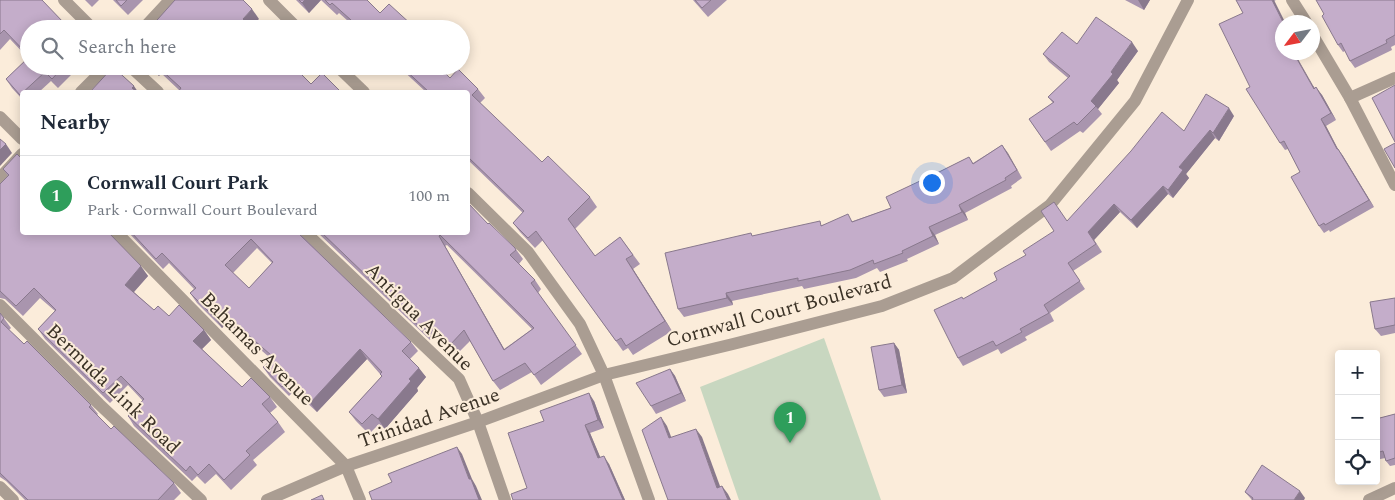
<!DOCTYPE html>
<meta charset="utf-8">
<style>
body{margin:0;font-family:Spectral,serif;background:#f6f6f7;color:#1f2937}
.controls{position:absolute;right:15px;bottom:15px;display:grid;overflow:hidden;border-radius:5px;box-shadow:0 2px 12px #0003}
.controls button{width:45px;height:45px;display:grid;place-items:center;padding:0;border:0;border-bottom:1px solid #e0e1e3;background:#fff;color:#1f2937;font:25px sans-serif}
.compass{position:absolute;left:1275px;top:15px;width:45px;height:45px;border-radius:50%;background:#fff;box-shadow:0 2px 12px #0003;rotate:238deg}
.you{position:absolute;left:931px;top:182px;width:18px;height:18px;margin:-12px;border:4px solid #fff;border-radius:50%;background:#1a73e8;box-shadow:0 0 0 8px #1a73e833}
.badge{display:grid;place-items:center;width:32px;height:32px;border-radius:50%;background:#186799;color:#fff;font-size:16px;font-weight:700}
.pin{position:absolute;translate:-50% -41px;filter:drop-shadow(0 1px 2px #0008)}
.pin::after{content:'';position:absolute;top:26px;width:18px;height:15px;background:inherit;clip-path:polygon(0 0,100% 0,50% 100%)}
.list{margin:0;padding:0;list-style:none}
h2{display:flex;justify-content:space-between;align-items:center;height:65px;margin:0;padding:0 20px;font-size:21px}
h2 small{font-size:16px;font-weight:400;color:#747a83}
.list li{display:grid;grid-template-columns:32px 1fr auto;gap:15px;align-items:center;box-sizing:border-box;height:80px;padding:0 20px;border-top:1px solid #e0e1e3}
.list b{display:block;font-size:19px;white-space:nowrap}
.list p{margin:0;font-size:16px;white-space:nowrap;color:#747a83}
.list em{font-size:16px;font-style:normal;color:#747a83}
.icon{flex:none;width:28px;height:28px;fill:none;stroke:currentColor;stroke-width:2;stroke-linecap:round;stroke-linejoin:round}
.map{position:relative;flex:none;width:1395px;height:500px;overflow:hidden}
.search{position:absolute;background:#fff;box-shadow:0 2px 12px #0003;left:20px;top:20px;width:450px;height:55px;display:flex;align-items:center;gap:12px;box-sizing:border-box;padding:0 18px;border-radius:28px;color:#747a83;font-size:19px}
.panel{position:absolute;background:#fff;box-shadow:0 2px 12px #0003;left:20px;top:90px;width:450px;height:145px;border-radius:5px}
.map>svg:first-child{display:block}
</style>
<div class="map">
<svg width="1395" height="500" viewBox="0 0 1395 500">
<rect width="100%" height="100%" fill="#fbecda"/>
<path fill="#c8d7c0" d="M 824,338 L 881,500 L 739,500 L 700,387 Z"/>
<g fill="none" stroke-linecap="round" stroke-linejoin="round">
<g stroke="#aa9d92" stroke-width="12">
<path d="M 64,0 L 93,29"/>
<path d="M 269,0 L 298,29"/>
<path d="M 1292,0 L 1306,22"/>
<path d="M 143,29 L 170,0"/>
<path d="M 1312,34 L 1350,98 L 1395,185"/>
<path d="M 130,66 L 158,92"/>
<path d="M 337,66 L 364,92"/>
<path d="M 81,92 L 107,66"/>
<path d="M 1350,98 L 1395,78"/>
<path d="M 0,117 L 22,139"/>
<path d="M 0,178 L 22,154"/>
<path d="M 468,193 L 528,252 L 580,324 L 604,375 L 649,500"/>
<path d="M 116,232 L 346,466 L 360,500"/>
<path d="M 305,232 L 459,379 L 478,422 L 505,500"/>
<path d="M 0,305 L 99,404 L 201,500"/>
<path d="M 0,487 L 13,500"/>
<path d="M 267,500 L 346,466 L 478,422 L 604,375 L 733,344 L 882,306 L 953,278 L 1050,205 L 1135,101 L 1188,0"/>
<path d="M 1369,500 L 1395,488"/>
</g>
</g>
<g fill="#a995ae" fill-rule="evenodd">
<path d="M 0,0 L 44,3 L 64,23 L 73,29 L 29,29 L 29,66 L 77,66 L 72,71 L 74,72 L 58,88 L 51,81 L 39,92 L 22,92 L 22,99 L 12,88 L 6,79 L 28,58 L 10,39 L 0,50 Z"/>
<path d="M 85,0 L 99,0 L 92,7 Z"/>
<path d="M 113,0 L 143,0 L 128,15 Z"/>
<path d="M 296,0 L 321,0 L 309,13 Z"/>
<path d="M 321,0 L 367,0 L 380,13 L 413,26 L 425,29 L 357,29 L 339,13 L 337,15 Z"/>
<path d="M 693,0 L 727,0 L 708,17 Z"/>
<path d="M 1125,0 L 1150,0 L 1144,10 Z"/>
<path d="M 1236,0 L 1276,0 L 1274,1 L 1282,22 L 1282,52 L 1315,88 L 1322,95 L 1336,120 L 1326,126 L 1338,149 L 1343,156 L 1374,207 L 1330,232 L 1329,230 L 1324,233 L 1319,226 L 1300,172 L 1288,149 L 1285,150 L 1280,143 L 1250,87 L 1243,13 Z"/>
<path d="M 1395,0 L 1395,45 L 1391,47 L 1392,50 L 1355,68 L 1350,61 L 1345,51 L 1343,52 L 1338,45 Z"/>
<path d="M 1077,44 L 1138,51 L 1117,80 L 1119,83 L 1098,109 L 1102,114 L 1083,133 L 1080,131 L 1051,151 L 1029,119 L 1053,103 L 1048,97 L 1068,78 L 1049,62 L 1043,54 Z"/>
<path d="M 149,66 L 300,66 L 296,70 L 311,84 L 179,90 L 161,73 L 159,76 Z"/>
<path d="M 368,66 L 386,66 L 377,75 Z"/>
<path d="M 398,66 L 438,66 L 450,78 L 478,89 L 485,98 L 480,103 L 542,162 L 590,197 L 597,207 L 575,229 L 595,256 L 620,237 L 640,264 L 633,269 L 672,331 L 633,355 L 628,348 L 623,351 L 543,240 L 535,248 L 520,232 L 513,223 L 523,213 L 468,160 L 468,92 L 426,92 Z"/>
<path d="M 1234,116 L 1219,141 L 1215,138 L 1186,174 L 1189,178 L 1173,198 L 1168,194 L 1137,228 L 1120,212 L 1094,240 L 1102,252 L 1073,271 L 1085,289 L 1050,313 L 1054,321 L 1025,337 L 1027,340 L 1001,354 L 998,349 L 963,366 L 958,358 L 964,299 L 997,280 L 1054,231 L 1184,131 Z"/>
<path d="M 1002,145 L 1022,178 L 1011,186 L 1012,188 L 965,213 L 968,220 L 935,235 L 939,244 L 907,259 L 908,261 L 880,272 L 877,268 L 856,278 L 804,289 L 802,286 L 732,301 L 733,305 L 684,317 L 678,309 L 753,236 L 822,225 L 853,221 L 891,208 L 937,173 L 969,157 L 973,163 Z"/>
<path d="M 17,154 L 22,232 L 109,232 L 109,234 L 148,276 L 134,292 L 154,310 L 204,330 L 211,340 L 202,349 L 242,387 L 270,397 L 277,407 L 270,413 L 278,422 L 285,432 L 253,460 L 257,465 L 231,490 L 216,474 L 205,484 L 197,476 L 192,481 L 134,426 L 128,416 L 143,401 L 128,385 L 110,403 L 45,339 L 38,329 L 55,311 L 40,298 L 23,316 L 5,299 L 0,298 L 0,184 L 8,176 L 3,169 Z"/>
<path d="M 488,224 L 515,248 L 523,259 L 519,264 L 535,280 L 541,289 L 538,293 L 582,354 L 541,385 L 532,372 L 500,390 L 493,381 L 470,341 L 456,355 L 435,335 L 430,340 L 317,232 L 468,232 ZM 447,245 L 532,329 L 504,349 L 445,246 Z"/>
<path d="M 128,232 L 298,232 L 411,342 L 418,351 L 410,359 L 426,377 L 417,388 L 418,391 L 385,429 L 379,424 L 369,434 L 356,421 L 349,412 L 382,376 L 380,374 L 367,359 L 317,412 L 294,391 L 289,396 L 270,377 L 263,367 L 267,364 L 266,361 L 269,357 L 254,344 L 251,347 L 228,322 L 222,328 L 197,303 L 190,293 L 194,289 L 169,263 L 163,269 ZM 257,248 L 272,263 L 249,288 L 233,273 Z"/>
<path d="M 1395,298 L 1395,333 L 1381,336 L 1375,329 Z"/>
<path d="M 0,313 L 11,328 L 9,330 L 91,405 L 98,414 L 97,415 L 111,429 L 174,483 L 181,493 L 174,500 L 25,500 L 6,481 L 0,477 Z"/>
<path d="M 894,343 L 899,350 L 907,393 L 884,397 L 879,390 Z"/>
<path d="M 670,369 L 675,376 L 686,401 L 656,414 L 651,406 Z"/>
<path d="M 594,401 L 604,428 L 590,433 L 600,457 L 609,464 L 625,500 L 513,500 L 527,488 L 544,421 Z"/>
<path d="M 1395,414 L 1395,465 L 1390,466 L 1386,461 L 1385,458 L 1376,460 L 1376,419 Z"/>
<path d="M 1245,492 L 1305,498 L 1252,500 Z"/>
</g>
<g fill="#89798d">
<path d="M 305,0 L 321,0 L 309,13 L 302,3 Z"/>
<path d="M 1138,0 L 1150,0 L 1144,10 Z"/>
<path d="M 1272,0 L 1274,0 L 1285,22 L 1283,22 Z"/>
<path d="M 252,9 L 259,19 L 250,28 L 243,19 Z"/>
<path d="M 1132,42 L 1138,51 L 1117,80 L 1119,83 L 1098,109 L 1091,101 Z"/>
<path d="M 1293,52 L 1294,52 L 1319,96 L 1314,89 Z"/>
<path d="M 69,66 L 77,66 L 72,71 Z"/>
<path d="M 156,66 L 161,73 L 159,76 L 152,67 Z"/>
<path d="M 134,86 L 138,92 L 135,92 L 132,88 Z"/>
<path d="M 1316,87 L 1322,95 L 1336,120 L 1331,113 Z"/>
<path d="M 1229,108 L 1234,116 L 1219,141 L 1213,133 Z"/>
<path d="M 1321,119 L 1326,126 L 1342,157 L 1337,149 Z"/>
<path d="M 1210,130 L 1215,138 L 1186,174 L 1189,178 L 1173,198 L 1168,190 L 1179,167 Z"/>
<path d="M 6,144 L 12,153 L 0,166 L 0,150 Z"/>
<path d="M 1002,145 L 1008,153 L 1022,178 L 1017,170 Z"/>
<path d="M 1338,149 L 1343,156 L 1374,207 L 1369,200 Z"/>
<path d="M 1163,186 L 1168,194 L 1137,228 L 1131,220 Z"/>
<path d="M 1114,204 L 1120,212 L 1094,240 L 1102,252 L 1088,232 Z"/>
<path d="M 959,205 L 965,213 L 968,220 L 962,212 Z"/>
<path d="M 929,227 L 935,235 L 939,244 L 933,236 Z"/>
<path d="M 439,236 L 445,246 L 510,359 L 504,350 Z"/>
<path d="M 626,259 L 633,269 L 672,331 L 665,321 Z"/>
<path d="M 141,266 L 148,276 L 132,294 L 125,285 Z"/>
<path d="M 726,293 L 732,301 L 733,305 L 727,298 Z"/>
<path d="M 221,312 L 228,322 L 222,328 L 215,318 Z"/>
<path d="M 204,330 L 211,340 L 200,351 L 193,341 Z"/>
<path d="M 894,343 L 899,350 L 907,393 L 902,385 Z"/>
<path d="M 360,349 L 367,359 L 317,412 L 310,403 Z"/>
<path d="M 419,368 L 426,377 L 417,388 L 418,391 L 385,429 L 378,419 L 409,379 Z"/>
<path d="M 670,369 L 675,376 L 686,401 L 681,393 Z"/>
<path d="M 589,393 L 594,401 L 604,428 L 598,420 Z"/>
<path d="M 661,417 L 667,426 L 675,447 L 669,438 Z"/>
<path d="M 585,425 L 590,433 L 604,466 L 598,458 Z"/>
<path d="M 696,429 L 702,437 L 724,497 L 717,488 Z"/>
<path d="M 457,447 L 462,454 L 472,479 L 476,486 L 482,500 L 479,500 L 469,479 Z"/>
<path d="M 604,456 L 609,464 L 625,500 L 623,500 Z"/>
<path d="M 722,486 L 728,494 L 731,500 L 728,500 Z"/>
<path d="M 1300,491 L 1305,498 L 1304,500 L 1294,500 Z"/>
</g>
<g fill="#c4adca" stroke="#89798d" fill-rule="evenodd">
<path d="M 0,0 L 42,0 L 64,23 L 65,22 L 73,29 L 29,29 L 29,56 L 4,30 L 0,34 Z"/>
<path d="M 116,0 L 127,0 L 121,6 Z"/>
<path d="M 175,0 L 243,0 L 252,9 L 243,19 L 253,29 L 149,29 Z"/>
<path d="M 299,0 L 305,0 L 302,3 Z"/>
<path d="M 325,0 L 367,0 L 380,13 L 389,4 L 413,26 L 417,22 L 425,29 L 361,29 L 332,3 L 330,5 Z"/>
<path d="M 695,0 L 711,0 L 702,8 Z"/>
<path d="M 1236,0 L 1272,0 L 1283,22 L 1282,22 L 1282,26 L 1279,27 L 1282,34 L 1282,52 L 1293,52 L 1314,89 L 1316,87 L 1331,113 L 1321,119 L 1337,149 L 1338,149 L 1369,200 L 1325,225 L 1324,223 L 1319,226 L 1291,177 L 1300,172 L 1284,141 L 1280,143 L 1246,89 L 1250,87 L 1219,24 L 1243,13 Z"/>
<path d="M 1316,0 L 1395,0 L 1395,35 L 1386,40 L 1387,43 L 1350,61 L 1341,43 L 1338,45 L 1322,16 L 1324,14 Z"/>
<path d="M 1096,17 L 1132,42 L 1111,72 L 1113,74 L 1091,101 L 1096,106 L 1077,125 L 1074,122 L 1045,142 L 1029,119 L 1054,102 L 1048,97 L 1070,76 L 1043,54 L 1062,32 L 1077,44 Z"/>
<path d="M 29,57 L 29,66 L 64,66 L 52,79 L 45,72 L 20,95 L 6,79 Z"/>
<path d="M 157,66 L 293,66 L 311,84 L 322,73 L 341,92 L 178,92 L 181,88 Z"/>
<path d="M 401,66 L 438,66 L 450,78 L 458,69 L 478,89 L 472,95 L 542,162 L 548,156 L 590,197 L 568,219 L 595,256 L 620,237 L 633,255 L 626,259 L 665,321 L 626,346 L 621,338 L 616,341 L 536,231 L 528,238 L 513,223 L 524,211 L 468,157 L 468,92 L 429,92 Z"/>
<path d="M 113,67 L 134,86 L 132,88 L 137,92 L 90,92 Z"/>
<path d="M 1395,85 L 1395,142 L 1372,98 Z"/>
<path d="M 1206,94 L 1229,108 L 1213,133 L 1210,130 L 1179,167 L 1183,170 L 1168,190 L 1163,186 L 1131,220 L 1114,204 L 1088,232 L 1096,244 L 1068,263 L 1080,281 L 1044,305 L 1049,313 L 1020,329 L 1022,332 L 996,346 L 993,341 L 958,358 L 934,310 L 962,297 L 963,299 L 997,280 L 994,273 L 1026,255 L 1023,251 L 1054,231 L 1041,211 L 1054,202 L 1067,221 L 1131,151 L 1162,112 L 1184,131 Z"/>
<path d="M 0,139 L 6,144 L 0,150 Z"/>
<path d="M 1395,143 L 1395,168 L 1384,149 Z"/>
<path d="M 1002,145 L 1017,170 L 1005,178 L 1006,180 L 959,205 L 962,212 L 929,227 L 933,236 L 902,251 L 903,253 L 874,264 L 873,260 L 850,270 L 798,281 L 798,278 L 726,293 L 727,298 L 678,309 L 665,253 L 751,233 L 752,236 L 820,221 L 821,226 L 848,214 L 852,222 L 891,208 L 886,197 L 937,173 L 969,157 L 973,164 Z"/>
<path d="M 17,154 L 22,159 L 22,232 L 108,232 L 141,266 L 125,285 L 154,310 L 158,306 L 169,316 L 179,305 L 204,330 L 193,341 L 242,387 L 251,378 L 270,397 L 262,404 L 278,422 L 246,451 L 250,455 L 224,480 L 209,464 L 198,475 L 190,466 L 186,471 L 128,416 L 144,399 L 121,376 L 103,393 L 38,329 L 56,310 L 34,288 L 16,306 L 0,291 L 0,184 L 9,175 L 3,169 Z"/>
<path d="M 468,203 L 488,224 L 489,223 L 515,248 L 516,250 L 510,255 L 535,280 L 531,283 L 576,345 L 534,375 L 525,363 L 493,381 L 464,330 L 449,346 L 429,325 L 423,330 L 321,232 L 468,232 ZM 440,235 L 534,328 L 504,350 L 439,236 Z"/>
<path d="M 131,232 L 297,232 L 411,342 L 402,351 L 419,368 L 409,379 L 411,381 L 378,419 L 372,414 L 362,424 L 349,412 L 382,376 L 380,374 L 382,372 L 360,349 L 310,403 L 288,382 L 282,387 L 263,367 L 268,363 L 266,361 L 271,355 L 247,334 L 244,337 L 221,312 L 215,318 L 190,293 L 196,288 L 162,253 L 156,259 ZM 251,239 L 273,262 L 249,288 L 225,265 Z"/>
<path d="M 1395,298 L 1395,325 L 1375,329 L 1370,302 Z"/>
<path d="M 0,313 L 4,318 L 1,322 L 24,344 L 27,341 L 91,405 L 89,407 L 111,429 L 114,426 L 116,428 L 174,483 L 158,500 L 28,500 L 0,473 Z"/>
<path d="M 894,343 L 902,385 L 879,390 L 871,347 Z"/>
<path d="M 670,369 L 681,393 L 651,406 L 636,383 Z"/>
<path d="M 589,393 L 598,420 L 585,425 L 598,458 L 604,456 L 623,500 L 513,500 L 511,494 L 527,488 L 508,433 L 544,421 L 540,411 Z"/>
<path d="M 1395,414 L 1395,458 L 1386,461 L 1383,451 L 1376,453 L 1376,419 Z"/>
<path d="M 661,417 L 669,438 L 696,429 L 717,488 L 722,486 L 728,500 L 668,500 L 642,430 Z"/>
<path d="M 457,447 L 469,479 L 471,479 L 479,500 L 372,500 L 369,492 L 392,482 L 388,474 Z"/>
<path d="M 1262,465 L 1300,491 L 1294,500 L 1252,500 L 1253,498 L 1245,492 Z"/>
<path d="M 322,495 L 324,500 L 311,500 Z"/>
</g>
<g text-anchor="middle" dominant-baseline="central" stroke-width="4" stroke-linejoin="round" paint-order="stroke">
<g font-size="20" fill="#3b3226" stroke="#fbecda">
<text transform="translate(779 311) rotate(-15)">Cornwall Court Boulevard</text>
<text transform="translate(419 317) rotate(45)">Antigua Avenue</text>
<text transform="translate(257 349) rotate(45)">Bahamas Avenue</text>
<text transform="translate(113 389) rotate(44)">Bermuda Link Road</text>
<text transform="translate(429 418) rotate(-19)">Trinidad Avenue</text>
</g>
</g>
</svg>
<div class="controls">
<button>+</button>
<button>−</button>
<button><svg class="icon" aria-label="locate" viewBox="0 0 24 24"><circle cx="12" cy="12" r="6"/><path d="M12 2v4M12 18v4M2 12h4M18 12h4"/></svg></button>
</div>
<svg class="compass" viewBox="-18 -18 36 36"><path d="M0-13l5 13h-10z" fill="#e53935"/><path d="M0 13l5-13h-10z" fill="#747a83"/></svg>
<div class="you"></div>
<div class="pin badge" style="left:790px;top:443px;background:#2e9e5b">1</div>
<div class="search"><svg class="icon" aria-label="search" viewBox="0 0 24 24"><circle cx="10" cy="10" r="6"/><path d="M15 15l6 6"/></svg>Search here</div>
<section class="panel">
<h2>Nearby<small></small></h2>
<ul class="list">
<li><span class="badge" style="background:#2e9e5b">1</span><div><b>Cornwall Court Park</b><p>Park · Cornwall Court Boulevard</p></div><em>100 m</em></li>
</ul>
</section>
</div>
